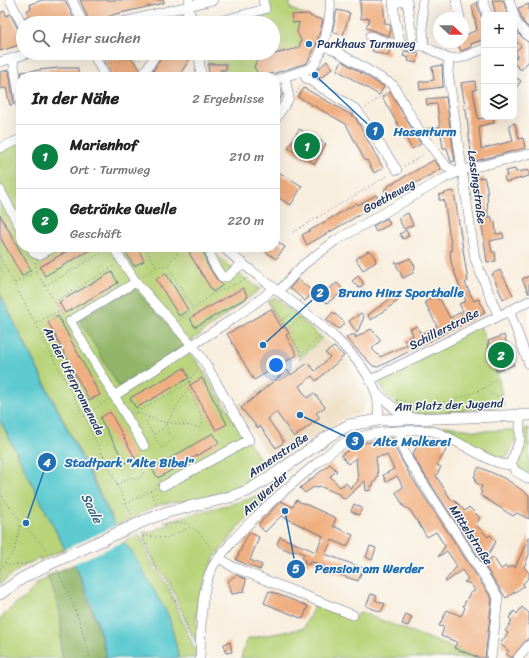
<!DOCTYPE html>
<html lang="de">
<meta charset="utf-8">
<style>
body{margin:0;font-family:Sriracha,sans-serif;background:#f2f2f2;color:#222}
.controls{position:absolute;right:12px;top:12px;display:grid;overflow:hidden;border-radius:8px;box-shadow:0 4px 16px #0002}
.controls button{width:36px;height:36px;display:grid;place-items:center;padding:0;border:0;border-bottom:1px solid #e0e0e0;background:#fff;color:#222;font:20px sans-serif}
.compass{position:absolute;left:433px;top:12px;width:36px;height:36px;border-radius:50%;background:#fff;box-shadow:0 4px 16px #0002;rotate:112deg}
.you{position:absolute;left:276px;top:365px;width:14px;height:14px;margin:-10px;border:3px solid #fff;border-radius:50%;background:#1a73e8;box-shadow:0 0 0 6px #1a73e833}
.badge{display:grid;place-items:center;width:26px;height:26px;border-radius:50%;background:#0b8043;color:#fff;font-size:13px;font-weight:700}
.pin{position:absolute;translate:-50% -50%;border:2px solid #fff;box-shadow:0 1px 4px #0006}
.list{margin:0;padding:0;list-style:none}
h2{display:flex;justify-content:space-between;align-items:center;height:52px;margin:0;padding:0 16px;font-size:17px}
h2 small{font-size:13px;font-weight:400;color:#767676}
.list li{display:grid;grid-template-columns:26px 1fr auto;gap:12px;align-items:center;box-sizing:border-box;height:64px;padding:0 16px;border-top:1px solid #e0e0e0}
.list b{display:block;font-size:15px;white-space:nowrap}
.list p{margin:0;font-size:13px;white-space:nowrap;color:#767676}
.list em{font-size:13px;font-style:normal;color:#767676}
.icon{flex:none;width:22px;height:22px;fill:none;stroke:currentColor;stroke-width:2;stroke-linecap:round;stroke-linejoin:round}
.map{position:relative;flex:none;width:529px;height:658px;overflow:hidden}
.search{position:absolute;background:#fff;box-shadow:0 4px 16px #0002;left:16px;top:16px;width:264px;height:44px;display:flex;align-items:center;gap:10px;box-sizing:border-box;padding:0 14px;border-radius:22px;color:#767676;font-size:15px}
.panel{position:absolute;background:#fff;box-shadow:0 4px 16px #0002;left:16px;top:72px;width:264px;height:180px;border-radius:16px}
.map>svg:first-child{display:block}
</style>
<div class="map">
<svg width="529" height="658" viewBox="0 0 529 658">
<rect width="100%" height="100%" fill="#fdfcf7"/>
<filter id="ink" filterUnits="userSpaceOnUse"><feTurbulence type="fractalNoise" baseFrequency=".025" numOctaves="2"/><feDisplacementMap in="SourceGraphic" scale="8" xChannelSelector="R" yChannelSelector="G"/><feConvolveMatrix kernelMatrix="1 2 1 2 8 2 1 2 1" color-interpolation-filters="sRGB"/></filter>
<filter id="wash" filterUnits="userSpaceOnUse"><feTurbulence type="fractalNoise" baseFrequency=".012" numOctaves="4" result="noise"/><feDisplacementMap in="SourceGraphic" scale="16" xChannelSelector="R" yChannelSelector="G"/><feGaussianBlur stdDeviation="0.9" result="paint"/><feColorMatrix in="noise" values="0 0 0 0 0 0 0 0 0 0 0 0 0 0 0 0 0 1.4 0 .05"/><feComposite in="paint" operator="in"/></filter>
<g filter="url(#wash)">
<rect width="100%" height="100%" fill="#f8eede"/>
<path fill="#ead8ba" d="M 323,338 L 346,357 L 365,398 L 364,406 L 359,414 L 346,417 L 274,463 L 235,408 L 305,356 Z"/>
<g fill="#b8d379" stroke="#6a816c">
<path d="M 271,0 L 290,0 L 290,8 L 307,16 L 299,48 L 263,57 L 265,76 L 263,77 L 219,77 L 219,70 L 226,70 L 226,64 L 208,64 L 208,53 L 273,53 L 273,23 L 235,23 L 270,14 L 266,1 Z"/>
<path d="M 21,142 L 21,247 L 208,247 L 229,266 L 260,289 L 186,345 L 268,471 L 241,487 L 229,491 L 202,498 L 162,504 L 140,513 L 140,515 L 115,526 L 107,507 L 0,294 L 0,152 Z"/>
<path d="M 275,297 L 322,338 L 300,359 L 267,301 Z"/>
<path d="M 480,326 L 497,371 L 504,406 L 422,415 L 403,410 L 386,395 L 378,379 Z"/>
<path d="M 0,420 L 65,549 L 40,560 L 39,558 L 22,567 L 0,584 Z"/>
<path d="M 447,426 L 478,431 L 515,430 L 516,439 L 508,456 L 500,459 L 430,427 Z"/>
<path d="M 529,428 L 529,474 L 518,467 C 515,459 524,440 525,429 Z"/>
<path d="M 277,486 L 243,522 L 214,558 L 199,598 L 196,621 L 197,645 L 168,580 C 156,569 151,554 144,538 L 146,534 L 144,533 L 147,531 L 148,533 L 169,524 L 170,522 L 165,522 L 171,520 L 249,499 Z"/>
<path d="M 140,534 L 153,566 L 167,585 L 194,648 L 196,649 L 197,658 L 179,658 L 169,617 L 132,552 L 123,542 Z"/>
<path d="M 48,578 C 56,595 61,608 61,627 C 62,638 59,647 63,658 L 0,658 L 0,619 L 15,604 L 24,599 L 38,583 Z"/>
<path d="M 315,604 L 354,619 L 360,612 L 480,658 L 241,658 L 247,639 L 304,628 Z"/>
</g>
<g fill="#92b569" stroke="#567264">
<path d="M 134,289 L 189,347 L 119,387 L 79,319 Z"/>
<path d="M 75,564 L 101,636 L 106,658 L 63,658 C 59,647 62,638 61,627 C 61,608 55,593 47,576 Z"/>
</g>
<path fill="#5dcad0" stroke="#3c7c97" d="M 0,294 L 123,542 L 132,552 L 169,617 L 179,658 L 107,658 C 98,624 85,577 65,549 L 0,420 Z"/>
<path fill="#f8eede" d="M 117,525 L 125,541 L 73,564 L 63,550 Z"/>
<g id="blocks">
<g fill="#efae7f">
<path d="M 43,0 L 65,0 L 76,23 L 28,23 L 25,17 L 29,16 L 27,10 L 31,9 L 30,4 Z"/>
<path d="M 80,0 L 164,0 L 164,3 L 116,14 L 90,23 Z"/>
<path d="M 360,0 L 383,0 L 385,23 L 390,25 L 391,30 L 389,36 L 366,28 L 370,18 L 361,19 Z"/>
<path d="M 492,0 L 503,0 L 508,15 L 496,15 Z"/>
<path d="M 477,2 L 481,17 L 484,20 L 484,39 L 471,44 L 471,47 L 461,51 L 457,42 L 463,42 L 463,36 L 477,30 L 472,6 Z"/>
<path d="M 529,4 L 529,28 L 523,22 L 518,8 Z"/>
<path d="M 337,10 L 350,13 L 343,35 L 332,32 Z"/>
<path d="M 5,11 L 6,16 L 10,14 L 18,29 L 23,32 L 23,44 L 0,51 L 0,13 Z"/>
<path d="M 309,14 L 310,16 L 323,20 L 316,46 L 307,63 L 265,76 L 258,74 L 254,67 L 258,58 L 299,48 L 301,40 L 297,32 L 299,22 L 293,23 L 291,15 Z"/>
<path d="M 519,34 L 529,43 L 529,61 L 521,70 L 514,63 L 514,59 L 517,57 L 515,52 L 521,46 L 514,39 L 514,37 Z"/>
<path d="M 375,44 L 390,50 L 388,56 L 372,51 Z"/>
<path d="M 405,51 L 419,53 L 416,63 L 408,61 L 409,58 L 403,56 Z"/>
<path d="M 101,53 L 128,53 L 140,69 L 138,77 L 113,77 Z"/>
<path d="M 163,53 L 188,53 L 186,57 L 190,59 L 178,77 L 150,77 Z"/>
<path d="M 327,61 L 333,68 L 322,77 L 317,78 L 312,75 Z"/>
<path d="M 342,61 L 384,87 L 379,95 L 337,70 Z"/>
<path d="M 208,64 L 226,64 L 226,70 L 220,70 L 219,77 L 209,77 Z"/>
<path d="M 442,65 L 443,87 L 420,90 L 419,82 L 434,80 L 432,67 Z"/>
<path d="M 58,68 L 78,68 L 78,77 L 22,77 L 21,72 Z"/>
<path d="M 9,70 L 14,104 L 10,105 L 6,88 L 0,89 L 0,72 Z"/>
<path d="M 514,76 L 521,81 L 514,91 Z"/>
<path d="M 475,81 L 476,90 L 473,90 L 478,119 L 493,117 L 494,123 L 479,126 L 481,149 L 513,141 L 509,125 L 515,123 L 519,139 L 523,138 L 525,148 L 472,162 L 466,109 L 463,107 L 465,105 L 461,83 Z"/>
<path d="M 279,85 L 282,95 L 275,109 L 275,86 Z"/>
<path d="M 304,88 L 355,117 L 383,168 L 374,173 L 367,160 L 365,161 L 346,124 L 298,97 Z"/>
<path d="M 390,92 L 421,144 L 412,149 L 382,97 Z"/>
<path d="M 446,97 L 455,161 L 451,162 L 447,148 L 443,148 L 441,134 L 430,135 L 425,129 L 440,127 L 437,104 L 427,105 L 426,99 Z"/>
<path d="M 299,129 L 326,144 L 315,164 L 288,148 Z"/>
<path d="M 434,160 L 441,169 L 389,198 L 384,190 L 389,187 L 388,186 Z"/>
<path d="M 515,169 L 516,172 L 529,170 L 529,176 L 506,182 L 504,177 L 507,176 L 506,171 Z"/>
<path d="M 275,170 L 302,186 L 291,205 L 275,196 Z"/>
<path d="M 484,177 L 487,188 L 488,217 L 492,217 L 492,222 L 495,221 L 496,234 L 503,233 L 504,238 L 490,241 L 492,252 L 495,252 L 496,261 L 487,262 L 481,218 L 483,218 L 481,208 L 479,208 L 479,204 L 476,202 L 479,196 L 475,179 Z"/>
<path d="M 451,191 L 454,192 L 468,281 L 465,283 L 474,301 L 479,299 L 485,313 L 378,367 L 373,366 L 346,338 L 350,335 L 356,335 L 355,338 L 371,329 L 381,340 L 372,349 L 380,357 L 407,345 L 404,340 L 413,335 L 410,329 L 417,326 L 421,334 L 437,326 L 425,302 L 430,298 L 436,295 L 438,300 L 440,299 L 450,318 L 463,311 L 459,304 L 466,301 L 460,288 L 451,262 L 450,251 L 452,251 L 444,200 L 439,200 L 439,195 Z"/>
<path d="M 376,195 L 380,203 L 307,245 L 302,235 L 357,203 L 358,205 Z"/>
<path d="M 408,213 L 413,225 L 404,229 L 398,218 Z"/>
<path d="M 0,215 L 31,270 L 22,276 L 0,237 Z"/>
<path d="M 387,218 L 390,224 L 376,232 L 373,226 Z"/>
<path d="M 406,230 L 409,236 L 403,239 L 400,234 Z"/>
<path d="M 275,240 L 285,247 L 276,259 L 259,247 L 275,247 Z"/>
<path d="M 74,247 L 95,247 L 45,276 L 40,267 Z"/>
<path d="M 123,247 L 137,247 L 144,261 L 134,266 Z"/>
<path d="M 198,247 L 205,255 L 207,264 L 217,280 L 223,285 L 213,292 L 189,253 Z"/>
<path d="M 368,251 L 373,253 L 376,262 L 363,270 L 356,259 Z"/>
<path d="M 410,258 L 415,266 L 414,270 L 413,273 L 403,278 L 395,262 L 399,263 Z"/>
<path d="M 500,270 L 513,295 L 503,299 L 492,274 Z"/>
<path d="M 112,272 L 118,283 L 65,313 L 59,302 Z"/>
<path d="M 166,273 L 188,310 L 179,316 L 156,279 Z"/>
<path d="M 358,276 L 364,284 L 359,288 L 352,281 Z"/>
<path d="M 529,276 L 529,294 L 522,279 Z"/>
<path d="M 298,279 L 313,292 L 305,301 L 290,288 Z"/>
<path d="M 337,283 L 344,291 L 327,303 L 319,296 Z"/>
<path d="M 243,288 L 248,297 L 195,327 L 190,318 Z"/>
<path d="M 395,295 L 399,300 L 371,320 L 368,315 Z"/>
<path d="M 271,309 L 282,328 L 285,327 L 289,333 L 286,335 L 297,355 L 254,380 L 227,334 Z"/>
<path d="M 333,312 L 345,323 L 339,329 L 326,320 Z"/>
<path d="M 361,313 L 364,317 L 357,333 L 349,321 Z"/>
<path d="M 58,316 L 100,395 L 89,400 L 48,322 Z"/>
<path d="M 504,335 L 514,365 L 496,371 L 487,344 L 489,343 L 488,341 Z"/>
<path d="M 334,347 L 344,356 L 316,381 L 312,376 L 299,386 L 307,398 L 314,393 L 325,407 L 316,413 L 320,418 L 294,437 L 276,412 L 268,419 L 284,442 L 276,448 L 260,426 L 258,428 L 241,408 L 287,370 L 291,375 L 308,363 L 315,371 L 330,357 L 325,353 Z"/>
<path d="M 184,368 L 189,378 L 136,408 L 130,398 Z"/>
<path d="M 202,378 L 227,424 L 216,430 L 190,385 Z"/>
<path d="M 110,412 L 135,458 L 125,463 L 100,418 Z"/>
<path d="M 213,433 L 219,443 L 158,478 L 152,469 Z"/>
<path d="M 423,436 L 430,441 L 433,438 L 444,443 L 443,447 L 446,450 L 437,465 L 441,467 L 436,476 L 452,501 L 454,500 L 465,511 L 469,507 L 480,518 L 476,525 L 488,537 L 490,535 L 496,541 L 483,564 L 413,457 L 412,455 Z"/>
<path d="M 394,438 L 395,448 L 410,475 L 492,599 L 485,658 L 480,658 L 454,648 L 457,642 L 441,636 L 444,627 L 439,626 L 447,610 L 461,616 L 465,608 L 463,606 L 470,593 L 475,591 L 471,584 L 464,582 L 468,579 L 462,570 L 446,582 L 445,581 L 457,566 L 447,551 L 438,557 L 445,546 L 436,532 L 427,537 L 410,510 L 403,506 L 396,492 L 403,487 L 397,476 L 386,482 L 383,475 L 394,469 L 387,455 L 376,457 L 378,476 L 375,482 L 373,483 L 373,486 L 371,486 L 371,490 L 366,491 L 365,481 L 345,499 L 339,497 L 341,495 L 319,486 L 318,488 L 314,487 L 305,493 L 300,488 L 330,464 L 337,471 L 330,476 L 340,487 L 346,483 L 350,488 L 358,481 L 356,458 L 348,464 L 341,455 L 358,444 Z"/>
<path d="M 479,467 L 506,479 L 529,495 L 529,519 L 517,513 L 513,516 L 480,495 L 482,492 L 480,490 L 482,486 L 475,482 L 476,478 L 474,477 Z"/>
<path d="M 296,500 L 336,518 L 333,526 L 353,535 L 347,547 L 332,540 L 325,554 L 363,568 L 358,581 L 322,569 L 324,566 L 313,562 L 310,562 L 309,565 L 304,563 L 305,560 L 302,558 L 304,554 L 295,550 L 292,552 L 280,547 L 277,544 L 280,537 L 316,552 L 323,536 L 281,516 L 265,532 L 259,526 L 259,524 L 281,501 L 293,507 Z"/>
<path d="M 354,504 L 362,508 L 359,515 L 351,511 Z"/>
<path d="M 250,533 L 259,537 L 250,560 L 262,565 L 260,570 L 236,560 L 246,538 Z"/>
<path d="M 529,536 L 529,555 L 524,567 L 529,573 L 529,577 L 523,584 L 524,586 L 506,598 L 484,565 L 493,557 L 501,569 L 506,566 L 508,568 L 513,565 L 515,568 Z"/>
<path d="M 370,546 L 376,548 L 372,560 L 366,557 Z"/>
<path d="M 236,575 L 246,579 L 244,592 L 232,594 L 228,581 Z"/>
<path d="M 269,591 L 308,606 L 303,619 L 264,603 Z"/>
<path d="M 371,594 L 377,596 L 375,600 L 385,604 L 381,612 L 366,606 Z"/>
<path d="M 522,607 L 529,613 L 529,637 L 512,658 L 506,654 L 509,651 L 500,644 L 508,633 L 505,631 L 512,621 L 509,618 L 514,611 L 517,614 Z"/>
<path d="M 406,614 L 412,617 L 408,626 L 402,624 Z"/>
<path d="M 230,642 L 232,652 L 226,653 L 224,644 Z"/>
</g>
</g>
</g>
<g filter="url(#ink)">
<use href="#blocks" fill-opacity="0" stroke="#68728b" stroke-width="1"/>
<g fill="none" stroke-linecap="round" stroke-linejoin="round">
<defs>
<g id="minor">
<path d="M 10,0 L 23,26"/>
<path d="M 72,0 L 83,23"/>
<path d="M 393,0 L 395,20 L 401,45"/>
<path d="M 423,0 L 422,5 L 424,46"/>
<path d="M 456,0 L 460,18"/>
<path d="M 483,0 L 487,15"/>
<path d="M 509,0 L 514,15"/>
<path d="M 393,3 L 407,1 L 412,38"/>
<path d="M 189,12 L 195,23"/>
<path d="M 514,16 L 518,25 L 529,37"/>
<path d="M 118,23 L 213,0"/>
<path d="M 180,23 L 189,12 L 189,1"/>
<path d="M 213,23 L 265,9 L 263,0"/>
<path d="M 370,36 L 386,42 L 401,45 L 424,46 L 449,59 L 460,58 L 484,49"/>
<path d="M 322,45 L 336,51 L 393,85 L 422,135 L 447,167 L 455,171 L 462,170"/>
<path d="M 93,53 L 105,77"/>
<path d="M 199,53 L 201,77"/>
<path d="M 13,59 L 21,107"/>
<path d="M 449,59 L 448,72 L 475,259 L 498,315"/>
<path d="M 0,62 L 29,53"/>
<path d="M 303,71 L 306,78 L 357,110 L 397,170"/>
<path d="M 144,77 L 144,73 L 157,53"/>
<path d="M 275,80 L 311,68 C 322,59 332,14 330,0"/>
<path d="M 275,120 L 289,98 L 285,77"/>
<path d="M 0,148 L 21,139"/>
<path d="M 0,190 L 21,229"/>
<path d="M 31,247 L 34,253 L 39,255 L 54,247"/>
<path d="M 113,247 L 136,282 L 70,321 L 144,446"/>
<path d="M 214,247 C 205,256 216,267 222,277 L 227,277 L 243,263"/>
<path d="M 223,247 C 263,285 360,341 376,393 C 379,401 378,411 379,420"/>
<path d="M 136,282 L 193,346 L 204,361 L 249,440 L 163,486"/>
<path d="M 279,291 L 303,265 L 335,241 L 443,179 L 463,170 L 529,154"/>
<path d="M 509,310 L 529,364"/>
<path d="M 370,380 L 529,301"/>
<path d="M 377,394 C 384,398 389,404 395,409 C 402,413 407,413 412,419"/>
<path d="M 114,396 L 234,318 L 266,295 L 273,287"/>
<path d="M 520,416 L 520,440 L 511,462 L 515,471 L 529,479"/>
<path d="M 401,432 L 402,447 L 408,460 L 498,597 L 491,658"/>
<path d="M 219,558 L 233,567 L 353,615"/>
<path d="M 200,658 C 201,632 200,588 213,566 C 218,558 225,551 230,544 C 256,514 285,489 316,464 C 326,456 336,446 348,441 C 369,432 409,428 432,431 C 452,435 495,469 511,464"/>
<path d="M 518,658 L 529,645"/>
</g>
<g id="major">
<path d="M 144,521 L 167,512 L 230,497 L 247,491 L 272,476 L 329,436 L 349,425 L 379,420 L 529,415"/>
<path d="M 0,594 L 21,579 L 43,567"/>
</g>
</defs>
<use href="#minor" stroke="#68728b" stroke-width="10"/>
<use href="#major" stroke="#68728b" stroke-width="12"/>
<g stroke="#68728b" stroke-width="1" stroke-dasharray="1 3" stroke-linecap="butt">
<path d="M 108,63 L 133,59 L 142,60"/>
<path d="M 296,93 L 301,86"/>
<path d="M 366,108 L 387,91"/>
<path d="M 404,166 L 425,154"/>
<path d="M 293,232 L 389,175"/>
<path d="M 145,247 L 156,266"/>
<path d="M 183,247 L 167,265 L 193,309"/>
<path d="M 0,257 L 84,416 L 132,516"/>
<path d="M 35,262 L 36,271"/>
<path d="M 143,277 L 156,267 L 166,265"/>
<path d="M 15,283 L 36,272 L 60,310"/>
<path d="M 45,286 L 105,251"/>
<path d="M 54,302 L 116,265"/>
<path d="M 270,303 L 302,354"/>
<path d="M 180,320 L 211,295 L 248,278"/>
<path d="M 282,320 L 292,313"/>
<path d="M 36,323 L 60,310 L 63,316"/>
<path d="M 287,330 L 300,318"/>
<path d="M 483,388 L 495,396 L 501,395"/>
<path d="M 397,400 L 429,405"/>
<path d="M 239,406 L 302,354 L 321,335"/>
<path d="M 425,409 C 433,403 444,403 453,400 C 466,396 487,389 496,379"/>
<path d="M 137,412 L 190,382"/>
<path d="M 134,414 L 136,412 L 159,421 L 203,428 L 200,412 L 189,388"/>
<path d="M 84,416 L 108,400"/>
<path d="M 149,418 L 146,422 L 153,434"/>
<path d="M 166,424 L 169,434 L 175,437 L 162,449 L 154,435 L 164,427 L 189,387 L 190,380 L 198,368"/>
<path d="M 117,485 L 131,477 L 136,480 L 143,475 L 143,471 L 136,459 L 140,453"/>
<path d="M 150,491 L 157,505"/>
<path d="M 0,493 L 21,522 L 45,548 L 49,555"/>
<path d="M 126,504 L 155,488"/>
<path d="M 161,524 L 188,523 L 191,526"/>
<path d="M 141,533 L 156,569 L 167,582 L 173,594 L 192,641"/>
<path d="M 143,536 L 166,538 L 191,527 L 201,534 L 213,552"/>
<path d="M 5,563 L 9,565 L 26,564 L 26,565"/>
<path d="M 0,569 L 14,551 L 21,523"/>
<path d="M 57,570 C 72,598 82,627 90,658"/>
</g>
<use href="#minor" stroke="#fff" stroke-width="9"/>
<use href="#major" stroke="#fff" stroke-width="11"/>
<defs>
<path id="major-bridge" d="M 43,567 L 144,521"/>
</defs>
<use href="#major-bridge" stroke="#68728b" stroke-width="12" stroke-linecap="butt"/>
<use href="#major-bridge" stroke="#fff" stroke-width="11"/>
</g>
</g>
<circle fill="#1f6fb2" stroke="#fdfcf7" stroke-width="1.5" cx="309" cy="44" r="4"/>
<g text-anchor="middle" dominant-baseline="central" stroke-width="3" stroke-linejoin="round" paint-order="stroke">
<g font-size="12" fill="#1b2f5e" stroke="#fdfcf7" text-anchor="start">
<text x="317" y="44">Parkhaus Turmweg</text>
</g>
<g font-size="12" fill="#1b2f5e" stroke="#fdfcf7">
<text transform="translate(477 187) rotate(82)">Lessingstraße</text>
<text transform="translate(389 196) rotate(-29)">Goetheweg</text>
<text transform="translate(444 329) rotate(-27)">Schillerstraße</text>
<text transform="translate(74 381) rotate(63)">An der Uferpromenade</text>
<text transform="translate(449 405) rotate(-2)">Am Platz der Jugend</text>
<text transform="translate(278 455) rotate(-34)">Annenstraße</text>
<text transform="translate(265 493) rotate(-43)">Am Werder</text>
<text transform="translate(471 535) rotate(57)">Mittelstraße</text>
</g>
<g font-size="13" font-style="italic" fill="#2f5e80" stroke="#fdfcf7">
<text transform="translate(92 508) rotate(64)">Saale</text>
</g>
</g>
<path fill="none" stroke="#1f6fb2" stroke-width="1.5" d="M315 75L375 131M263 345L320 293M300 415L355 441M26 523L47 462M285 511L296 569"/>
<g fill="#1f6fb2" stroke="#fdfcf7" stroke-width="1.5">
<circle cx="315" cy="75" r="4"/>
<circle cx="263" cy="345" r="4"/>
<circle cx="300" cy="415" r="4"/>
<circle cx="26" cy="523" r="4"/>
<circle cx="285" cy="511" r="4"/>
<circle cx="375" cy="131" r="10"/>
<circle cx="320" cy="293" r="10"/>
<circle cx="355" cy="441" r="10"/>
<circle cx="47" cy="462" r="10"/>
<circle cx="296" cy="569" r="10"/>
</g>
<g font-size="12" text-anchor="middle" font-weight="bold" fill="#fff">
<text x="375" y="135">1</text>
<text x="320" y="297">2</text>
<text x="355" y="445">3</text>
<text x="47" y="467">4</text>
<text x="296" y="573">5</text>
</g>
<g font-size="13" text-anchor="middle" font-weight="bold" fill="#1f6fb2" stroke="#fdfcf7" stroke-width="3" stroke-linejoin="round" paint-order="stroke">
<text x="425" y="136">Hasenturm</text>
<text x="401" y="297">Bruno Hinz Sporthalle</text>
<text x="412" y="446">Alte Molkerei</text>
<text x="129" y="467">Stadtpark "Alte Bibel"</text>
<text x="369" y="573">Pension am Werder</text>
</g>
</svg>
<div class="controls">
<button>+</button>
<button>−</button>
<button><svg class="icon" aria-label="layers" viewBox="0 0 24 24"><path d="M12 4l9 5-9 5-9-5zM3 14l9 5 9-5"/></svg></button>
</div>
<svg class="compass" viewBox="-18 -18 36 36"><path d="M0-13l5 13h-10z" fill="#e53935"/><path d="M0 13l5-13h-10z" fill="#767676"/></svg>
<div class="you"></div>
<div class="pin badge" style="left:307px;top:146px">1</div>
<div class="pin badge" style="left:501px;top:355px">2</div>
<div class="search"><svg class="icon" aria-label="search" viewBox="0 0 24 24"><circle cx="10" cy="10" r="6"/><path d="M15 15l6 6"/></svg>Hier suchen</div>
<section class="panel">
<h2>In der Nähe<small>2 Ergebnisse</small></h2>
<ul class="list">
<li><span class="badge">1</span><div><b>Marienhof</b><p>Ort · Turmweg</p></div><em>210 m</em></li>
<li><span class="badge">2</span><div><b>Getränke Quelle</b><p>Geschäft</p></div><em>220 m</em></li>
</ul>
</section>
</div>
